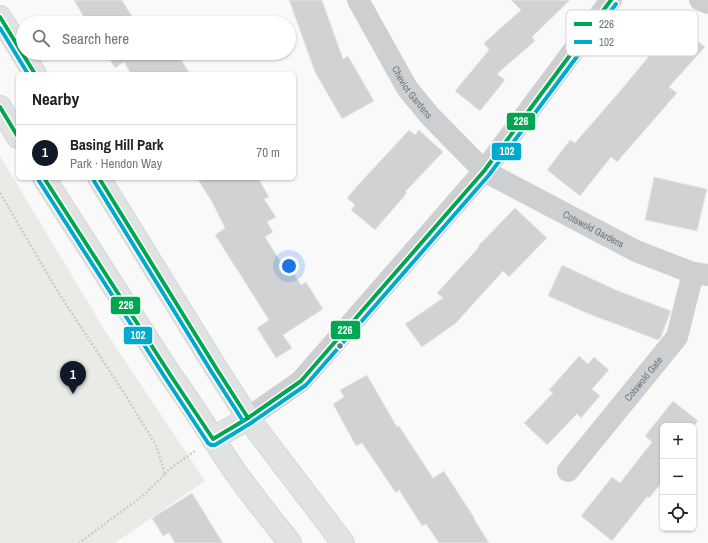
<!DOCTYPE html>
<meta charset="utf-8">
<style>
body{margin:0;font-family:"Archivo Narrow",sans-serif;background:#f2f2f2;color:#222}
.controls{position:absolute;right:12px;bottom:12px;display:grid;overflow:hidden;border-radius:6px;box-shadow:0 1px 3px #0004}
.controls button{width:36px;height:36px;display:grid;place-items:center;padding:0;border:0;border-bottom:1px solid #e0e0e0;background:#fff;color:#222;font:20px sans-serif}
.you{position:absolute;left:289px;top:266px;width:14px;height:14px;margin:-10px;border:3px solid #fff;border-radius:50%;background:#1a73e8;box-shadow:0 0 0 6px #1a73e833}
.badge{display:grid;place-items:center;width:26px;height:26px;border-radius:50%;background:#111827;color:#fff;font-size:13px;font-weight:700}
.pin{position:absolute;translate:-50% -33px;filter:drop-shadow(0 1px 2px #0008)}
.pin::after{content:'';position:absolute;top:21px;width:14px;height:12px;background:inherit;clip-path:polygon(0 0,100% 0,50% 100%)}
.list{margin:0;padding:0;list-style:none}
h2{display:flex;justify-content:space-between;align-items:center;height:52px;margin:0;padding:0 16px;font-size:17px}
h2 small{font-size:13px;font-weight:400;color:#767676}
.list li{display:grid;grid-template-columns:26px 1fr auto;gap:12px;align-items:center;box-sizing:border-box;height:56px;padding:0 16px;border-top:1px solid #e0e0e0}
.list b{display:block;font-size:15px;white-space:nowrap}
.list p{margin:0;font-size:13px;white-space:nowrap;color:#767676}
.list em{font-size:13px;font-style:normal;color:#767676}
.icon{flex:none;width:22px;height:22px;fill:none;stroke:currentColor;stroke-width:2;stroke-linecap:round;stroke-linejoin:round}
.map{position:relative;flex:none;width:708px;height:543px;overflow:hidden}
.search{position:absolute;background:#fff;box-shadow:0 1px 3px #0004;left:16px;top:16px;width:280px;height:44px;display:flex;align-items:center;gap:10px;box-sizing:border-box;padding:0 14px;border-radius:22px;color:#767676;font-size:15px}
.panel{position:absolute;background:#fff;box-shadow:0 1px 3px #0004;left:16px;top:72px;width:280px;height:108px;border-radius:6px}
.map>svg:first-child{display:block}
</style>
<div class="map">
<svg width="708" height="543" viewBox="0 0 708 543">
<rect width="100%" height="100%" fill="#f9f9f9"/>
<path fill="#e8ebe6" d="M 0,156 L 106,332 L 205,481 L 115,543 L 0,543 Z"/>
<g fill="#d0d2d3" stroke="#e8e8e8">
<path d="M 74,0 L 122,0 L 136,23 L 87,23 Z"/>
<path d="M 289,0 L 322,0 L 343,59 L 348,56 L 374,101 L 342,119 L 315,72 Z"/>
<path d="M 511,0 L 570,0 L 532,37 L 535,41 L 497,74 L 505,80 L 480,111 L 455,91 L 489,50 L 484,43 L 521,10 Z"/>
<path d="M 680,14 L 696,28 L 690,34 L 705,47 L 669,87 L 677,93 L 617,162 L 611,157 L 580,196 L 547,170 L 570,140 L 575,143 L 621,90 L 650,55 L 646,52 Z"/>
<path d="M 106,53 L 177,53 L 190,74 L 131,74 L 124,62 L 115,68 Z"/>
<path d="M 409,130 L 415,135 L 419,130 L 443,152 L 405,192 L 407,193 L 375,230 L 351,210 L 355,205 L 347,198 L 358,185 Z"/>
<path d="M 654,177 L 707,189 L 697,231 L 645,220 Z"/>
<path d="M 197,178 L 258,178 L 269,197 L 264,199 L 276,217 L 267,222 L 273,232 L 265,237 L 284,267 L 288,264 L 301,285 L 306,282 L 323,309 L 283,335 L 292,348 L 276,358 L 257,328 L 269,320 L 215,235 L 225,228 L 212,202 Z"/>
<path d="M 515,208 L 547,238 L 509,277 L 503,271 L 456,323 L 422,347 L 405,324 L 443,298 L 437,293 L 479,247 L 478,246 Z"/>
<path d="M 562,265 L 616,290 L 671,311 L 661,337 L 658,340 L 589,314 L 548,296 Z"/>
<path d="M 579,356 L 588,364 L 594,357 L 609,370 L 592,389 L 600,396 L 581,418 L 577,414 L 547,445 L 524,423 L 553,393 L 549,390 Z"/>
<path d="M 367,375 L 397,427 L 399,426 L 433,478 L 444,471 L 475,519 L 474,519 L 489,543 L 439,543 L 426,524 L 422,526 L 399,490 L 396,493 L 362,443 L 356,446 L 333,404 L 344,397 L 340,390 Z"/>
<path d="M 673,401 L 698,421 L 693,427 L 693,426 L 663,426 L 663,481 L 649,498 L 647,497 L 612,541 L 581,516 L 612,477 L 620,483 L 652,442 L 645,436 Z"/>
<path d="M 192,493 L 223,543 L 175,543 L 169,533 L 163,536 L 152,518 Z"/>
</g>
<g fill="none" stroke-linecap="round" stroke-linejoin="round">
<defs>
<g id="trunk">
<path d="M 0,17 L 35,74"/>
<path d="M 0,107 L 18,137"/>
<path d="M 44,178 L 171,376 C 194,407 214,441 236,473 C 253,497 272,520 290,543"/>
<path d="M 99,178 L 216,368 L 248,418 L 343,543"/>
<path d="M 213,439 L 248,418"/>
</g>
</defs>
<use href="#trunk" stroke="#d5d6d6" stroke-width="24"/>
<g stroke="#cbcccd" stroke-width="2.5" stroke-dasharray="2 2" stroke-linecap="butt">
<path d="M 0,193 L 58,292 L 124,393 L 156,445 L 165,474 L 145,494 L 79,543"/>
<path d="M 165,474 L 167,471 L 195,451"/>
</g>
<g stroke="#cecfd0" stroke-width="22">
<path id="s1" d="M 358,0 L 407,88 L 430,116 L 484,171 L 636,251 L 693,273 L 708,275"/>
<path d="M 700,0 L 708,3"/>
<path d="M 248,418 L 301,381 L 484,171 L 611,0"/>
<path id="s2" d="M 568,471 L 677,337 L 693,273"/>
</g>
<use href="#trunk" stroke="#e1e2e2" stroke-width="22"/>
<defs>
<g id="bus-1">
<path d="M 0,17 L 35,74"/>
<path d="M 0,107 L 18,137"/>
<path d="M 44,178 L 171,376 L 213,439 L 248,418 L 301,381 L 484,171 L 611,0"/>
<path d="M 99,178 L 216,368 L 248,418"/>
</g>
<g id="bus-2">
<path d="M 0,28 L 28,74"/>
<path d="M 39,181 L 166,379 L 208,443 L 211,445 L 215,445 L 251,423 L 306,385 L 489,175 L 616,4"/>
<path d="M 94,181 L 211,371 L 243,421"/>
</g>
</defs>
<use href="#bus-1" stroke="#fff" stroke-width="7"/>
<use href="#bus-2" stroke="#fff" stroke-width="7"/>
<use href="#bus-1" stroke="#00a651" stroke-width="4"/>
<use href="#bus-2" stroke="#00a9ce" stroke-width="4"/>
</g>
<circle fill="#657683" stroke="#fff" stroke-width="1.5" cx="340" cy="346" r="3.5"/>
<g text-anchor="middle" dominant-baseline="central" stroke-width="4" stroke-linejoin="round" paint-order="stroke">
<g font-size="10" fill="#657683" stroke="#fff">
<text stroke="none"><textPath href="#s1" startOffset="107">Cheviot Gardens</textPath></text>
<text stroke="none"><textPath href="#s1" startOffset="338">Cotswold Gardens</textPath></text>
<text stroke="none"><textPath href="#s2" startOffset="119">Cotswold Gate</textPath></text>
</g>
</g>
<rect x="566" y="10" width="132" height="46" rx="6" fill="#fff" stroke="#d1d6da" stroke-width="1"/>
<rect x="574" y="22" width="18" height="4" fill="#00a651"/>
<rect x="574" y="40" width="18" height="4" fill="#00a9ce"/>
<g font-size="11" fill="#657683">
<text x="599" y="28">226</text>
<text x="599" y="46">102</text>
</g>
<g stroke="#fff" stroke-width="1.5">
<rect x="506" y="112" width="30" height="19" rx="4" fill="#00a651"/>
<rect x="491" y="142" width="31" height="19" rx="4" fill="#00a9ce"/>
<rect x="110" y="296" width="31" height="19" rx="4" fill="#00a651"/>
<rect x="330" y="320" width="31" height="20" rx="4" fill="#00a651"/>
<rect x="123" y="326" width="30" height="19" rx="4" fill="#00a9ce"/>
</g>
<g font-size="11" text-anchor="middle" font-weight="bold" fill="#fff">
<text x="521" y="125">226</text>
<text x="507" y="155">102</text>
<text x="126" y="309">226</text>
<text x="345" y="334">226</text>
<text x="138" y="339">102</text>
</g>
</svg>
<div class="controls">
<button>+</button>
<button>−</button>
<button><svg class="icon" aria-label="locate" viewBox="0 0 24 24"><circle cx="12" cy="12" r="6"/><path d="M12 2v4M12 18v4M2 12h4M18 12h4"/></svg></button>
</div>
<div class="you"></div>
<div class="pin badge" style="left:73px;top:394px">1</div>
<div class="search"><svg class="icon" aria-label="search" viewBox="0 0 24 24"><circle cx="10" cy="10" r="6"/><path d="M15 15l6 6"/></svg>Search here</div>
<section class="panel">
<h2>Nearby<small></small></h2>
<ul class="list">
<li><span class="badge">1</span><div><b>Basing Hill Park</b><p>Park · Hendon Way</p></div><em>70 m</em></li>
</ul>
</section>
</div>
